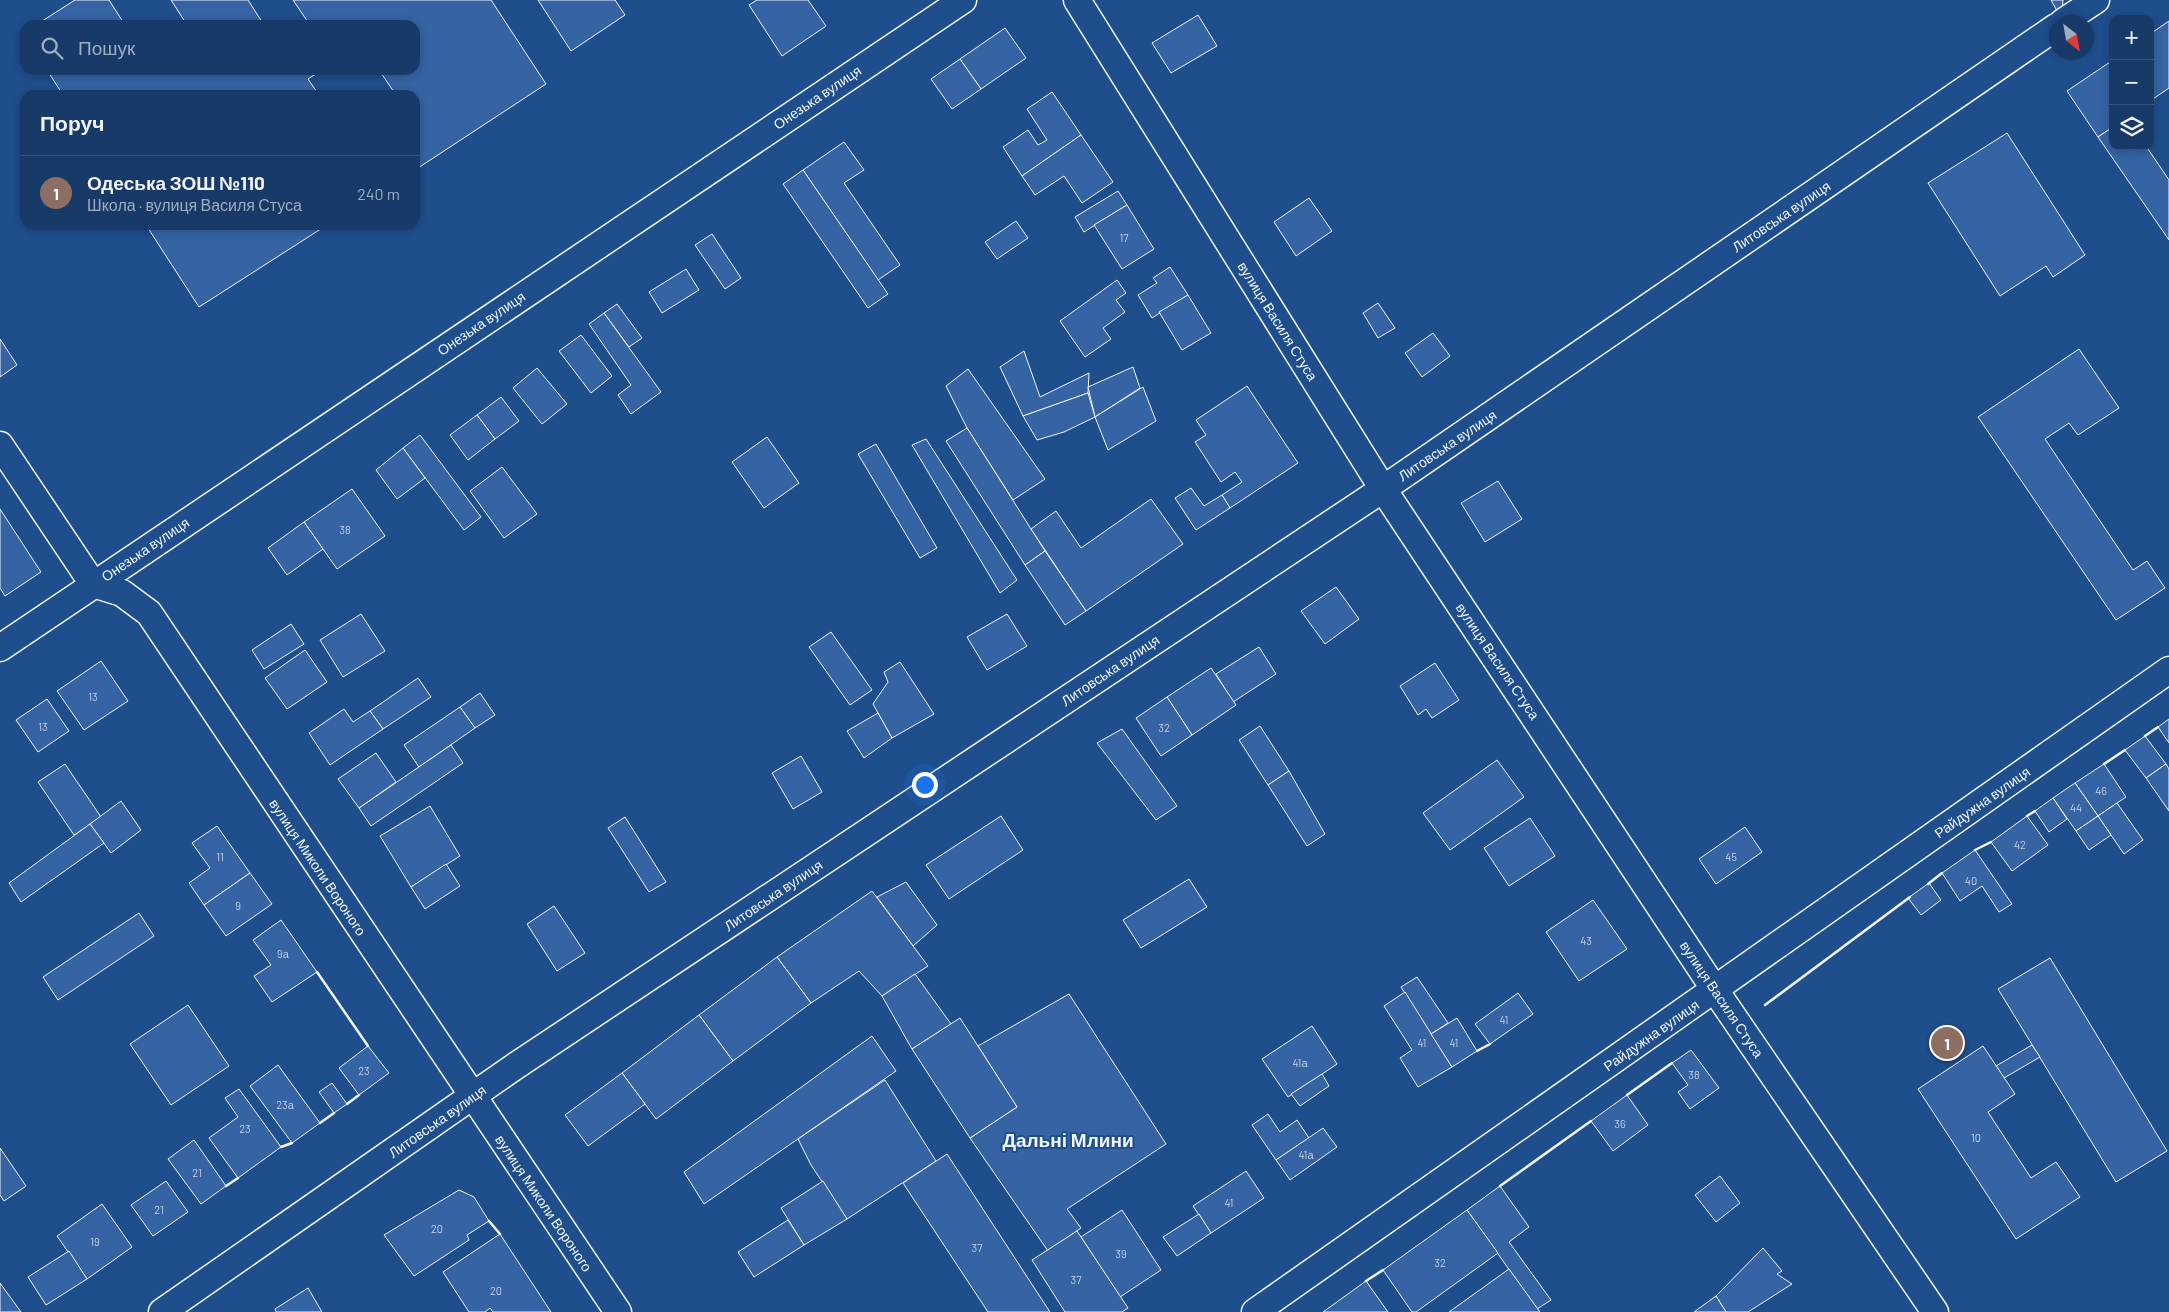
<!DOCTYPE html>
<html lang="uk">
<meta charset="utf-8">
<style>
body{margin:0;font-family:Barlow,sans-serif;background:#244571;color:#f1f3f6}
.controls{position:absolute;right:15px;top:15px;display:grid;overflow:hidden;border-radius:10px;box-shadow:0 2px 8px #0003}
.controls button{width:45px;height:45px;display:grid;place-items:center;padding:0;border:0;border-bottom:1px solid #36547d;background:#173a69;color:#f1f3f6;font:25px sans-serif}
.compass{position:absolute;left:2049px;top:15px;width:45px;height:45px;border-radius:50%;background:#173a69;box-shadow:0 2px 8px #0003;rotate:149deg}
.you{position:absolute;left:924px;top:784px;width:18px;height:18px;margin:-12px;border:4px solid #fff;border-radius:50%;background:#1a73e8;box-shadow:0 0 0 8px #1a73e833}
.badge{display:grid;place-items:center;width:32px;height:32px;border-radius:50%;background:#bca0f2;color:#fff;font-size:16px;font-weight:700}
.pin{position:absolute;translate:-50% -50%;border:2px solid #fff;box-shadow:0 1px 5px #0006}
.list{margin:0;padding:0;list-style:none}
h2{display:flex;justify-content:space-between;align-items:center;height:65px;margin:0;padding:0 20px;font-size:21px}
h2 small{font-size:16px;font-weight:400;color:#9eadc0}
.list li{display:grid;grid-template-columns:32px 1fr auto;gap:15px;align-items:center;box-sizing:border-box;height:75px;padding:0 20px;border-top:1px solid #36547d}
.list b{display:block;font-size:19px;white-space:nowrap}
.list p{margin:0;font-size:16px;white-space:nowrap;color:#9eadc0}
.list em{font-size:16px;font-style:normal;color:#9eadc0}
.icon{flex:none;width:28px;height:28px;fill:none;stroke:currentColor;stroke-width:2;stroke-linecap:round;stroke-linejoin:round}
.map{position:relative;flex:none;width:2169px;height:1312px;overflow:hidden}
.search{position:absolute;background:#173a69;box-shadow:0 2px 8px #0003;left:20px;top:20px;width:400px;height:55px;display:flex;align-items:center;gap:12px;box-sizing:border-box;padding:0 18px;border-radius:15px;color:#9eadc0;font-size:19px}
.panel{position:absolute;background:#173a69;box-shadow:0 2px 8px #0003;left:20px;top:90px;width:400px;height:140px;border-radius:15px}
.map>svg:first-child{display:block}
</style>
<div class="map">
<svg width="2169" height="1312" viewBox="0 0 2169 1312">
<rect width="100%" height="100%" fill="#1f4e8c"/>
<g fill="#3563a3" stroke="#f2f6ff">
<path d="M 75,0 L 109,0 L 125,25 L 36,25 Z"/>
<path d="M 171,0 L 248,0 L 264,25 L 187,25 Z"/>
<path d="M 293,0 L 491,0 L 546,84 L 415,170 L 415,95 L 396,95 L 379,70 L 415,70 L 415,25 L 310,25 Z"/>
<path d="M 538,0 L 615,0 L 625,15 L 571,51 Z"/>
<path d="M 757,0 L 808,0 L 826,26 L 782,56 L 749,5 Z"/>
<path d="M 2051,0 L 2063,0 L 2061,18 Z"/>
<path d="M 1198,15 L 1217,46 L 1171,73 L 1152,43 Z"/>
<path d="M 2169,21 L 2169,88 L 2150,101 L 2150,34 Z"/>
<path d="M 1005,28 L 1026,58 L 981,89 L 960,59 Z"/>
<path d="M 960,59 L 981,89 L 952,109 L 931,79 Z"/>
<path d="M 2113,60 L 2113,127 L 2098,137 L 2067,91 Z"/>
<path d="M 47,70 L 241,72 L 322,70 L 308,79 L 319,95 L 63,95 Z"/>
<path d="M 1052,92 L 1081,135 L 1022,176 L 1003,147 L 1028,130 L 1038,145 L 1047,140 L 1027,109 Z"/>
<path d="M 2113,127 L 2113,146 L 2146,146 L 2169,180 L 2169,240 L 2098,137 Z"/>
<path d="M 2007,133 L 2085,255 L 2053,277 L 2046,266 L 2000,296 L 1928,183 Z"/>
<path d="M 1081,135 L 1113,182 L 1082,203 L 1064,176 L 1035,195 L 1022,176 Z"/>
<path d="M 844,142 L 864,170 L 844,183 L 900,265 L 878,280 L 803,170 Z"/>
<path d="M 803,170 L 888,294 L 868,308 L 783,184 Z"/>
<path d="M 1118,191 L 1127,205 L 1084,232 L 1075,217 Z"/>
<path d="M 1309,198 L 1332,231 L 1296,256 L 1274,222 Z"/>
<path d="M 1127,205 L 1154,249 L 1122,269 L 1094,225 Z"/>
<path d="M 1016,221 L 1028,238 L 997,259 L 985,242 Z"/>
<path d="M 146,225 L 327,225 L 199,307 Z"/>
<path d="M 712,234 L 741,278 L 725,289 L 695,245 Z"/>
<path d="M 1170,267 L 1188,295 L 1152,318 L 1138,295 L 1157,283 L 1153,278 Z"/>
<path d="M 686,269 L 699,290 L 662,313 L 649,292 Z"/>
<path d="M 1117,280 L 1126,293 L 1116,300 L 1125,312 L 1103,328 L 1111,339 L 1085,357 L 1060,321 Z"/>
<path d="M 1188,295 L 1211,333 L 1182,350 L 1159,312 Z"/>
<path d="M 1378,303 L 1395,328 L 1378,338 L 1363,313 Z"/>
<path d="M 617,304 L 642,338 L 629,347 L 604,313 Z"/>
<path d="M 604,313 L 661,392 L 631,414 L 618,395 L 631,385 L 589,324 Z"/>
<path d="M 1433,333 L 1450,356 L 1422,377 L 1405,353 Z"/>
<path d="M 581,335 L 612,376 L 591,393 L 559,351 Z"/>
<path d="M 0,339 L 17,365 L 0,377 Z"/>
<path d="M 2079,349 L 2119,408 L 2078,435 L 2069,423 L 2045,439 L 2133,570 L 2147,561 L 2165,588 L 2116,620 L 1978,417 Z"/>
<path d="M 1024,351 L 1040,397 L 1089,373 L 1088,393 L 1023,416 L 1000,367 Z"/>
<path d="M 1133,367 L 1140,388 L 1095,417 L 1088,387 Z"/>
<path d="M 537,368 L 567,404 L 542,424 L 513,388 Z"/>
<path d="M 968,369 L 1045,479 L 1013,500 L 967,428 L 946,386 Z"/>
<path d="M 1247,386 L 1298,463 L 1230,508 L 1222,495 L 1242,482 L 1235,472 L 1221,482 L 1195,442 L 1206,435 L 1196,420 Z"/>
<path d="M 1143,387 L 1156,421 L 1108,450 L 1095,417 Z"/>
<path d="M 1088,393 L 1095,417 L 1064,432 L 1037,440 L 1023,416 Z"/>
<path d="M 501,397 L 519,421 L 495,439 L 477,415 Z"/>
<path d="M 477,415 L 495,439 L 468,460 L 450,435 Z"/>
<path d="M 967,428 L 1045,551 L 1025,565 L 946,441 Z"/>
<path d="M 420,435 L 481,517 L 464,530 L 403,448 Z"/>
<path d="M 767,437 L 799,483 L 764,508 L 732,462 Z"/>
<path d="M 926,439 L 1017,580 L 1000,593 L 912,445 Z"/>
<path d="M 876,444 L 937,548 L 920,558 L 858,454 Z"/>
<path d="M 403,448 L 425,478 L 397,499 L 376,470 Z"/>
<path d="M 502,467 L 537,514 L 504,538 L 470,491 Z"/>
<path d="M 1498,481 L 1522,519 L 1485,542 L 1461,503 Z"/>
<path d="M 1191,488 L 1204,506 L 1222,495 L 1230,508 L 1196,530 L 1175,498 Z"/>
<path d="M 352,489 L 385,536 L 337,569 L 304,522 Z"/>
<path d="M 1151,499 L 1183,544 L 1086,611 L 1031,529 L 1056,511 L 1081,548 Z"/>
<path d="M 0,509 L 41,572 L 5,596 L 0,588 Z"/>
<path d="M 304,522 L 323,549 L 287,575 L 268,548 Z"/>
<path d="M 1045,551 L 1086,611 L 1065,625 L 1025,565 Z"/>
<path d="M 1336,587 L 1359,619 L 1325,644 L 1301,611 Z"/>
<path d="M 361,614 L 385,651 L 343,677 L 320,640 Z"/>
<path d="M 1007,614 L 1027,646 L 987,670 L 967,637 Z"/>
<path d="M 291,624 L 304,644 L 264,669 L 252,650 Z"/>
<path d="M 831,632 L 872,690 L 850,705 L 809,647 Z"/>
<path d="M 1259,647 L 1276,674 L 1233,702 L 1216,674 Z"/>
<path d="M 305,650 L 327,682 L 287,709 L 265,678 Z"/>
<path d="M 101,661 L 128,701 L 84,730 L 57,691 Z"/>
<path d="M 900,662 L 934,714 L 892,738 L 873,704 L 888,682 L 884,672 Z"/>
<path d="M 1435,663 L 1459,700 L 1432,718 L 1426,709 L 1418,715 L 1400,686 Z"/>
<path d="M 1211,668 L 1236,705 L 1192,735 L 1167,697 Z"/>
<path d="M 418,678 L 431,697 L 383,729 L 370,711 Z"/>
<path d="M 480,693 L 495,715 L 475,728 L 460,707 Z"/>
<path d="M 1167,697 L 1192,735 L 1161,756 L 1136,718 Z"/>
<path d="M 47,699 L 69,731 L 38,752 L 16,720 Z"/>
<path d="M 460,707 L 475,728 L 419,767 L 404,745 Z"/>
<path d="M 344,709 L 353,722 L 370,711 L 383,729 L 330,765 L 309,733 Z"/>
<path d="M 878,713 L 892,738 L 864,758 L 847,731 Z"/>
<path d="M 2169,719 L 2169,743 L 2158,727 Z"/>
<path d="M 1260,726 L 1289,771 L 1268,785 L 1239,740 Z"/>
<path d="M 1122,729 L 1177,806 L 1156,820 L 1097,743 Z"/>
<path d="M 2145,736 L 2166,764 L 2146,778 L 2125,750 Z"/>
<path d="M 451,745 L 463,763 L 371,826 L 359,808 Z"/>
<path d="M 376,753 L 396,782 L 359,808 L 338,779 Z"/>
<path d="M 801,756 L 822,792 L 793,809 L 772,773 Z"/>
<path d="M 1497,760 L 1524,797 L 1450,850 L 1423,813 Z"/>
<path d="M 65,764 L 101,817 L 74,835 L 38,782 Z"/>
<path d="M 2104,764 L 2126,797 L 2098,816 L 2075,783 Z"/>
<path d="M 2166,764 L 2169,769 L 2169,811 L 2146,778 Z"/>
<path d="M 1289,771 L 1325,834 L 1307,846 L 1268,785 Z"/>
<path d="M 2075,783 L 2098,816 L 2076,831 L 2053,798 Z"/>
<path d="M 2053,798 L 2067,819 L 2049,832 L 2035,811 Z"/>
<path d="M 121,801 L 141,830 L 111,853 L 90,824 Z"/>
<path d="M 2117,803 L 2143,840 L 2124,854 L 2098,816 Z"/>
<path d="M 430,806 L 460,856 L 411,887 L 380,836 Z"/>
<path d="M 1001,816 L 1023,850 L 949,899 L 926,865 Z"/>
<path d="M 2027,816 L 2048,845 L 2012,871 L 1991,842 Z"/>
<path d="M 2098,816 L 2111,835 L 2089,850 L 2076,831 Z"/>
<path d="M 625,817 L 666,882 L 649,892 L 608,828 Z"/>
<path d="M 1530,818 L 1555,856 L 1509,886 L 1484,848 Z"/>
<path d="M 90,824 L 104,843 L 21,902 L 9,883 Z"/>
<path d="M 217,826 L 250,873 L 204,905 L 189,883 L 210,868 L 192,843 Z"/>
<path d="M 1745,827 L 1762,852 L 1716,884 L 1699,859 Z"/>
<path d="M 1975,850 L 2012,904 L 1999,912 L 1982,886 L 1960,901 L 1942,873 Z"/>
<path d="M 446,864 L 460,886 L 425,909 L 411,887 Z"/>
<path d="M 250,873 L 272,904 L 226,936 L 204,905 Z"/>
<path d="M 1189,879 L 1207,907 L 1141,948 L 1123,920 Z"/>
<path d="M 906,882 L 937,925 L 913,946 L 877,897 Z"/>
<path d="M 1929,883 L 1941,900 L 1921,915 L 1908,898 Z"/>
<path d="M 872,891 L 928,966 L 882,996 L 859,971 L 811,1003 L 777,957 Z"/>
<path d="M 1593,900 L 1627,949 L 1579,981 L 1546,932 Z"/>
<path d="M 554,906 L 585,953 L 557,971 L 527,924 Z"/>
<path d="M 139,913 L 154,936 L 58,1000 L 43,977 Z"/>
<path d="M 281,920 L 317,972 L 272,1002 L 254,976 L 271,965 L 253,940 Z"/>
<path d="M 777,957 L 811,1003 L 733,1061 L 699,1015 Z"/>
<path d="M 2050,958 L 2167,1151 L 2116,1182 L 1998,989 Z"/>
<path d="M 915,974 L 951,1024 L 912,1049 L 882,996 Z"/>
<path d="M 1417,977 L 1448,1023 L 1431,1034 L 1401,987 Z"/>
<path d="M 1405,992 L 1452,1067 L 1418,1087 L 1400,1058 L 1412,1050 L 1384,1006 Z"/>
<path d="M 1518,993 L 1533,1014 L 1490,1044 L 1475,1024 Z"/>
<path d="M 1069,994 L 1166,1144 L 1067,1209 L 1081,1228 L 1048,1251 L 970,1138 L 1017,1107 L 978,1046 Z"/>
<path d="M 188,1005 L 229,1066 L 171,1105 L 130,1044 Z"/>
<path d="M 699,1015 L 733,1061 L 656,1119 L 622,1073 Z"/>
<path d="M 960,1018 L 1017,1107 L 970,1138 L 912,1049 Z"/>
<path d="M 1457,1018 L 1477,1051 L 1452,1067 L 1431,1034 Z"/>
<path d="M 1312,1026 L 1337,1064 L 1288,1097 L 1262,1059 Z"/>
<path d="M 872,1036 L 896,1071 L 704,1204 L 684,1172 Z"/>
<path d="M 2032,1045 L 2040,1057 L 2004,1078 L 1996,1066 Z"/>
<path d="M 368,1046 L 389,1073 L 359,1095 L 339,1068 Z"/>
<path d="M 1983,1046 L 2015,1094 L 1988,1112 L 2031,1178 L 2056,1162 L 2080,1197 L 2016,1239 L 1918,1089 Z"/>
<path d="M 1691,1050 L 1719,1088 L 1690,1109 L 1678,1092 L 1688,1085 L 1672,1063 Z"/>
<path d="M 278,1065 L 320,1123 L 292,1143 L 250,1086 Z"/>
<path d="M 622,1073 L 645,1104 L 588,1146 L 565,1115 Z"/>
<path d="M 1322,1074 L 1329,1086 L 1300,1106 L 1291,1094 Z"/>
<path d="M 885,1080 L 936,1161 L 847,1219 L 811,1165 L 798,1139 Z"/>
<path d="M 332,1083 L 347,1104 L 334,1113 L 319,1092 Z"/>
<path d="M 239,1089 L 281,1147 L 238,1178 L 209,1138 L 238,1117 L 225,1098 Z"/>
<path d="M 1627,1095 L 1648,1125 L 1613,1151 L 1591,1121 Z"/>
<path d="M 1268,1114 L 1280,1132 L 1297,1120 L 1309,1138 L 1276,1160 L 1252,1125 Z"/>
<path d="M 1323,1128 L 1337,1147 L 1290,1180 L 1276,1160 Z"/>
<path d="M 194,1140 L 226,1186 L 201,1204 L 168,1159 Z"/>
<path d="M 0,1148 L 26,1186 L 4,1201 L 0,1195 Z"/>
<path d="M 947,1154 L 1050,1312 L 988,1312 L 903,1183 Z"/>
<path d="M 1246,1171 L 1264,1198 L 1211,1233 L 1193,1206 Z"/>
<path d="M 1720,1176 L 1740,1203 L 1716,1222 L 1695,1195 Z"/>
<path d="M 166,1181 L 188,1212 L 153,1236 L 131,1205 Z"/>
<path d="M 823,1181 L 847,1219 L 804,1245 L 781,1208 Z"/>
<path d="M 1500,1186 L 1529,1227 L 1509,1242 L 1551,1300 L 1537,1309 L 1467,1210 Z"/>
<path d="M 459,1190 L 474,1197 L 489,1221 L 467,1235 L 469,1240 L 414,1276 L 384,1235 Z"/>
<path d="M 102,1204 L 132,1247 L 87,1279 L 57,1236 Z"/>
<path d="M 1122,1210 L 1161,1270 L 1120,1297 L 1081,1237 Z"/>
<path d="M 1467,1210 L 1498,1253 L 1416,1312 L 1412,1312 L 1383,1270 Z"/>
<path d="M 1199,1214 L 1211,1233 L 1177,1256 L 1163,1237 Z"/>
<path d="M 788,1220 L 804,1245 L 754,1277 L 738,1252 Z"/>
<path d="M 1077,1231 L 1128,1308 L 1122,1312 L 1065,1312 L 1032,1260 Z"/>
<path d="M 500,1234 L 551,1312 L 493,1312 L 490,1308 L 485,1312 L 469,1312 L 443,1272 Z"/>
<path d="M 1763,1248 L 1782,1271 L 1777,1274 L 1792,1284 L 1748,1312 L 1726,1312 L 1716,1296 Z"/>
<path d="M 69,1251 L 87,1279 L 46,1305 L 28,1277 Z"/>
<path d="M 1509,1269 L 1540,1312 L 1449,1312 Z"/>
<path d="M 1366,1281 L 1388,1312 L 1323,1312 Z"/>
<path d="M 0,1283 L 21,1312 L 0,1312 Z"/>
<path d="M 308,1288 L 322,1312 L 276,1312 L 275,1309 Z"/>
<path d="M 1716,1296 L 1726,1312 L 1694,1312 Z"/>
</g>
<g fill="none" stroke-linecap="round" stroke-linejoin="round">
<defs>
<g id="street">
<path d="M 1077,0 L 1383,489 L 1715,990 L 1935,1312"/>
<path d="M 2063,22 L 2096,0"/>
<path d="M 0,445 L 93,584 L 122,593 L 149,613 L 618,1312"/>
<path d="M 0,648 L 963,0"/>
<path d="M 162,1312 L 517,1065 L 1383,489 L 2056,27"/>
<path d="M 1255,1312 L 2169,670"/>
</g>
</defs>
<use href="#street" stroke="#f2f6ff" stroke-width="29"/>
<use href="#street" stroke="#1f4e8c" stroke-width="26"/>
<g stroke="#f2f6ff" stroke-width="2.5">
<path d="M 2145,736 L 2158,727"/>
<path d="M 2104,764 L 2125,750"/>
<path d="M 2027,816 L 2035,811"/>
<path d="M 1975,850 L 1991,842"/>
<path d="M 1928,884 L 1942,873"/>
<path d="M 317,972 L 368,1046"/>
<path d="M 1765,1005 L 1910,897"/>
<path d="M 1477,1051 L 1490,1044"/>
<path d="M 1627,1095 L 1672,1063"/>
<path d="M 347,1104 L 359,1095"/>
<path d="M 320,1123 L 334,1113"/>
<path d="M 281,1147 L 292,1143"/>
<path d="M 226,1186 L 238,1178"/>
<path d="M 1500,1186 L 1591,1121"/>
<path d="M 489,1221 L 500,1234"/>
<path d="M 1366,1281 L 1383,1270"/>
</g>
</g>
<g text-anchor="middle" dominant-baseline="central" stroke-width="4" stroke-linejoin="round" paint-order="stroke">
<g font-size="11" fill="#c3d1e8">
<text x="1124" y="237">17</text>
<text x="345" y="529">38</text>
<text x="93" y="696">13</text>
<text x="43" y="726">13</text>
<text x="1164" y="727">32</text>
<text x="2101" y="790">46</text>
<text x="2076" y="807">44</text>
<text x="2020" y="844">42</text>
<text x="220" y="856">11</text>
<text x="1731" y="856">45</text>
<text x="1971" y="880">40</text>
<text x="238" y="905">9</text>
<text x="1586" y="940">43</text>
<text x="283" y="953">9а</text>
<text x="1504" y="1019">41</text>
<text x="1422" y="1042">41</text>
<text x="1454" y="1042">41</text>
<text x="1300" y="1062">41а</text>
<text x="364" y="1070">23</text>
<text x="1694" y="1074">38</text>
<text x="285" y="1104">23а</text>
<text x="1620" y="1123">36</text>
<text x="245" y="1128">23</text>
<text x="1976" y="1137">10</text>
<text x="1306" y="1154">41а</text>
<text x="197" y="1172">21</text>
<text x="1229" y="1202">41</text>
<text x="159" y="1209">21</text>
<text x="437" y="1228">20</text>
<text x="95" y="1241">19</text>
<text x="977" y="1247">37</text>
<text x="1121" y="1253">39</text>
<text x="1440" y="1262">32</text>
<text x="1076" y="1279">37</text>
<text x="496" y="1290">20</text>
</g>
<g font-size="14" fill="#f2f6ff" stroke="#1f4e8c">
<text transform="translate(817 97) rotate(-34)">Онезька вулиця</text>
<text transform="translate(1781 216) rotate(-34)">Литовська вулиця</text>
<text transform="translate(1278 321) rotate(58)">вулиця Василя Стуса</text>
<text transform="translate(481 323) rotate(-34)">Онезька вулиця</text>
<text transform="translate(1447 445) rotate(-34)">Литовська вулиця</text>
<text transform="translate(145 549) rotate(-34)">Онезька вулиця</text>
<text transform="translate(1498 661) rotate(56)">вулиця Василя Стуса</text>
<text transform="translate(1110 670) rotate(-34)">Литовська вулиця</text>
<text transform="translate(1982 802) rotate(-35)">Райдужна вулиця</text>
<text transform="translate(318 867) rotate(56)">вулиця Миколи Вороного</text>
<text transform="translate(773 895) rotate(-34)">Литовська вулиця</text>
<text transform="translate(1722 999) rotate(56)">вулиця Василя Стуса</text>
<text transform="translate(1651 1035) rotate(-35)">Райдужна вулиця</text>
<text transform="translate(437 1121) rotate(-35)">Литовська вулиця</text>
<text transform="translate(544 1203) rotate(56)">вулиця Миколи Вороного</text>
</g>
<g font-size="19" font-weight="bold" fill="#f2f6ff" stroke="#1f4e8c">
<text x="1068" y="1139">Дальні Млини</text>
</g>
</g>
</svg>
<div class="controls">
<button>+</button>
<button>−</button>
<button><svg class="icon" aria-label="layers" viewBox="0 0 24 24"><path d="M12 4l9 5-9 5-9-5zM3 14l9 5 9-5"/></svg></button>
</div>
<svg class="compass" viewBox="-18 -18 36 36"><path d="M0-13l5 13h-10z" fill="#e53935"/><path d="M0 13l5-13h-10z" fill="#9eadc0"/></svg>
<div class="you"></div>
<div class="pin badge" style="left:1947px;top:1043px;background:#8d6e63">1</div>
<div class="search"><svg class="icon" aria-label="search" viewBox="0 0 24 24"><circle cx="10" cy="10" r="6"/><path d="M15 15l6 6"/></svg>Пошук</div>
<section class="panel">
<h2>Поруч<small></small></h2>
<ul class="list">
<li><span class="badge" style="background:#8d6e63">1</span><div><b>Одеська ЗОШ №110</b><p>Школа · вулиця Василя Стуса</p></div><em>240 m</em></li>
</ul>
</section>
</div>
